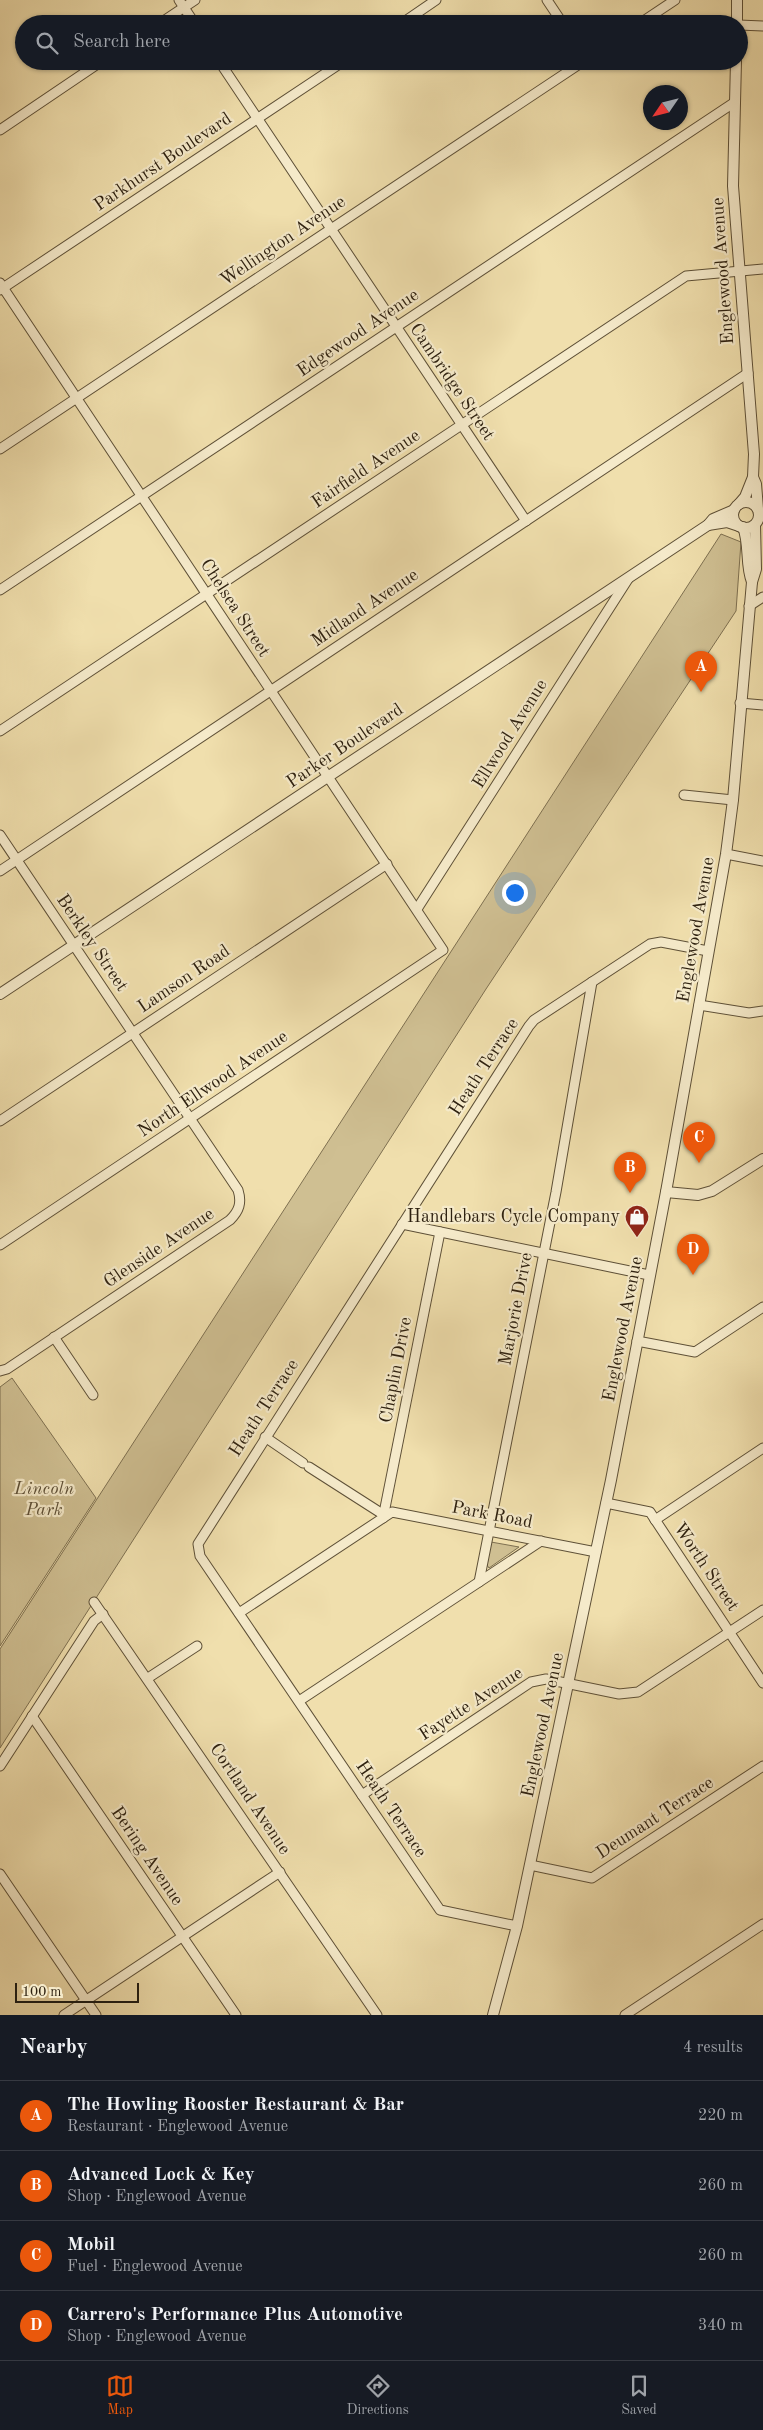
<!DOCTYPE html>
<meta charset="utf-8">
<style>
body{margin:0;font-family:"Old Standard TT",serif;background:#20242c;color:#f1f3f6}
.compass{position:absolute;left:643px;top:85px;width:45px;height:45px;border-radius:50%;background:#171b24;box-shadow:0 1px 4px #0004;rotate:235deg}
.scale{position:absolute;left:15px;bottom:12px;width:124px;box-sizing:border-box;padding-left:5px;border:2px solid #2e2110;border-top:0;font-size:14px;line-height:18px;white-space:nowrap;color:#2e2110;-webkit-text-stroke:4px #f5eaca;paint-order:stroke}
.you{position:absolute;left:514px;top:892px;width:18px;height:18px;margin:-12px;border:4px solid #fff;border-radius:50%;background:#1a73e8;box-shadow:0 0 0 8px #1a73e833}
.badge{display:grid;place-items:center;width:32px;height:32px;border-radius:50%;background:#ea580c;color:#fff;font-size:16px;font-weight:700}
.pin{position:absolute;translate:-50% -41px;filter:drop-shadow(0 1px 2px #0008)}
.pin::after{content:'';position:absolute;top:26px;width:18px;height:15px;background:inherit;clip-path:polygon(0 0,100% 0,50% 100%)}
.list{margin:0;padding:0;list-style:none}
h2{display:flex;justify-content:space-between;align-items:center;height:65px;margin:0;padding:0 20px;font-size:21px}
h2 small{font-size:16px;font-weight:400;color:#9ea1a6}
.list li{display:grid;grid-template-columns:32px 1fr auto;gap:15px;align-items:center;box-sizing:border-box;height:70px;padding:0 20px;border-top:1px solid #363941}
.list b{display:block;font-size:19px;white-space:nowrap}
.list p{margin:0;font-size:16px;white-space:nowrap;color:#9ea1a6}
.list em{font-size:16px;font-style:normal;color:#9ea1a6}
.icon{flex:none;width:28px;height:28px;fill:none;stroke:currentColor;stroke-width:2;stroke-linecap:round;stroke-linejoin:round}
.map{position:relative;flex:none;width:763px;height:2015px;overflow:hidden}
.search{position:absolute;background:#171b24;box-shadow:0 1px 4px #0004;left:15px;right:15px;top:15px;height:55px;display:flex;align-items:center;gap:12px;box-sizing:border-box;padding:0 18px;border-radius:28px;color:#9ea1a6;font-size:19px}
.sheet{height:345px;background:#171b24}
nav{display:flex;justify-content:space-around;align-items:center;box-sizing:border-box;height:70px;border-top:1px solid #363941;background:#171b24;font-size:14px;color:#9ea1a6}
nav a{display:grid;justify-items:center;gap:2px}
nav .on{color:#ea580c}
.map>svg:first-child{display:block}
</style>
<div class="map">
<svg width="763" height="2015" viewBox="0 0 763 2015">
<rect width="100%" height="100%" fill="#f0dfad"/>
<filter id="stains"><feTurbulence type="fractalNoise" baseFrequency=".004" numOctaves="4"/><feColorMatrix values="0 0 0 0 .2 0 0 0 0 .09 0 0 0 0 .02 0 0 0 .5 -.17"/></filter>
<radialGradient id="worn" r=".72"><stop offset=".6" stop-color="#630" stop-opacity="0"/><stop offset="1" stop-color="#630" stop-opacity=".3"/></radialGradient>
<g fill="#cfbf92" stroke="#7e7051">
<path d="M 721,534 L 741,542 L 736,611 L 486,989 L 0,1748 L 0,1649 Z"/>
<path d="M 12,1378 L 96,1498 L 0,1646 L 0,1387 Z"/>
<path d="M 491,1542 L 519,1547 L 489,1568 L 487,1565 Z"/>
</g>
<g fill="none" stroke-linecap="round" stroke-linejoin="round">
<defs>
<g id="minor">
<path d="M 179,0 L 195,24"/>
<path d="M 547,0 L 563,24"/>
<path d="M 159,24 L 195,0"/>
<path d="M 401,24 L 436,0"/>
<path d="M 639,24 L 675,0"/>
<path d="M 739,25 L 763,26"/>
<path d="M 219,61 L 526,521"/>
<path d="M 0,130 L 102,61"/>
<path d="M 0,283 L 443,950 L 0,1245"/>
<path d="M 0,290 L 344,61"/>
<path d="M 0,449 L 584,61"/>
<path d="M 0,590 L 735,102"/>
<path d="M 749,606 L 763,597"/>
<path d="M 740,703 L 763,705"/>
<path d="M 0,731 L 686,276 L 763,269"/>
<path d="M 684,795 L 733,800"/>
<path d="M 0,835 L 238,1190 C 242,1203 239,1211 230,1220 L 7,1369 L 0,1371"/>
<path d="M 726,854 L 763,861"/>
<path d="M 0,871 L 748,373"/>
<path d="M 417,909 L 628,579"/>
<path d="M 699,1005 L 749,1013 L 763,1011"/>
<path d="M 0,1121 L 387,864"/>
<path d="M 402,1224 L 649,1275"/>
<path d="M 54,1337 L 93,1395"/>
<path d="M 637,1341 L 695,1352 L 763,1307"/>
<path d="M 265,1437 L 303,1463"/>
<path d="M 309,1467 L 384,1515"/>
<path d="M 606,1503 L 650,1512 L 763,1683"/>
<path d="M 383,1518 L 440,1232"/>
<path d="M 655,1520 L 763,1448"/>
<path d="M 479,1582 L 556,1192 L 592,982"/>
<path d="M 94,1602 L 377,2015"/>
<path d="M 239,1613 L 392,1512 L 596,1552"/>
<path d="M 148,1678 L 197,1646"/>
<path d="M 299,1701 L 541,1541"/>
<path d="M 32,1716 L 236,2015"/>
<path d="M 0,1766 L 94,1621 L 103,1614"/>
<path d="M 362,1795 L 531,1682 L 546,1679 L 619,1694 L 638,1692 L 763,1610"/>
<path d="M 530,1865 L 592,1878 L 763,1766"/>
<path d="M 0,1874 L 96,2015"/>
<path d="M 517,1926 L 440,1910 L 200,1556 L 198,1544 L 529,1026 L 534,1020 L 650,944 L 661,942 L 708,951"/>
<path d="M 64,2015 L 280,1872"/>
<path d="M 625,2015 L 763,1924"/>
</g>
<g id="tertiary">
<path d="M 737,24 L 737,0"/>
<path d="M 736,61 L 733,186 L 754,454 L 753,477 L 756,484 L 758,509"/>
<circle cx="746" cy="515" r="13"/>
<path d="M 739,504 L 745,497 L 753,477"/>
<path d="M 708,525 L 727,522 L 739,526"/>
<path d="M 752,582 L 756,569 L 755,525"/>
<path d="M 0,994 L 708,525 L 713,519 L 734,510"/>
<path d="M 666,1192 L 698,1195 L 712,1191 L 763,1159"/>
<path d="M 493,2015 L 517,1926 L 611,1480 L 666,1192 L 726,854 L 733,800 L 752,582 C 745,564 750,545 743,527"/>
</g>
</defs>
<use href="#minor" stroke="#5e5037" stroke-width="11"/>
<use href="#tertiary" stroke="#5e5037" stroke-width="12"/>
<use href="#minor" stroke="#f5eaca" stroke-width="9"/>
<use href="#tertiary" stroke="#f5eaca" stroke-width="10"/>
</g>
<defs>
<symbol id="shop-pin" viewBox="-11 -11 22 30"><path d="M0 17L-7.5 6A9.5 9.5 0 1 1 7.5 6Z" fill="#8f2418" stroke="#f5eaca"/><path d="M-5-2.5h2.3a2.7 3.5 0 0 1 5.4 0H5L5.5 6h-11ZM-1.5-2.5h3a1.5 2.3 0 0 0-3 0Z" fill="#fff"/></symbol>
</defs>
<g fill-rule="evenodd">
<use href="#shop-pin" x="623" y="1203" width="28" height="38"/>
</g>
<g text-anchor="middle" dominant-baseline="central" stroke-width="4.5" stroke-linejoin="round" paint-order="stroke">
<g font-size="18" fill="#2e2110" stroke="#f5eaca">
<text transform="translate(163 162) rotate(-34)">Parkhurst Boulevard</text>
<text transform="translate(283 241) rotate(-34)">Wellington Avenue</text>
<text transform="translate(723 271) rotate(-94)">Englewood Avenue</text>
<text transform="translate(358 333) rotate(-34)">Edgewood Avenue</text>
<text transform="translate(452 382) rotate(56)">Cambridge Street</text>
<text transform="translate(366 469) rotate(-34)">Fairfield Avenue</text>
<text transform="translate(235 608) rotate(57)">Chelsea Street</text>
<text transform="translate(365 608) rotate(-34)">Midland Avenue</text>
<text transform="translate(510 734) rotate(-58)">Ellwood Avenue</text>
<text transform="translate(345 746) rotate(-34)">Parker Boulevard</text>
<text transform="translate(696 930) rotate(-80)">Englewood Avenue</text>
<text transform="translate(92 943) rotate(56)">Berkley Street</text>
<text transform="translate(184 979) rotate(-34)">Lamson Road</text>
<text transform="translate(484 1067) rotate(-57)">Heath Terrace</text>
<text transform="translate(213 1084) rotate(-34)">North Ellwood Avenue</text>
<text transform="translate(159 1248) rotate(-34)">Glenside Avenue</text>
<text transform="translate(516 1309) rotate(-79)">Marjorie Drive</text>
<text transform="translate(623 1329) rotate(-79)">Englewood Avenue</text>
<text transform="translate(396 1370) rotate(-79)">Chaplin Drive</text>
<text transform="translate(264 1408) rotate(-57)">Heath Terrace</text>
<text transform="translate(492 1515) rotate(11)">Park Road</text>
<text transform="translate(706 1567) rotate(56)">Worth Street</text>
<text transform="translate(471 1704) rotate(-33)">Fayette Avenue</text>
<text transform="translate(543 1725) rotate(-78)">Englewood Avenue</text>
<text transform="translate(250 1799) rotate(56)">Cortland Avenue</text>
<text transform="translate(391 1809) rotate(56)">Heath Terrace</text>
<text transform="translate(655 1818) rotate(-33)">Deumant Terrace</text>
<text transform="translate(147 1856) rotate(56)">Bering Avenue</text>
</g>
<g font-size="18" fill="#2e2110" stroke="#f5eaca" text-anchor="end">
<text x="620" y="1217">Handlebars Cycle Company</text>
</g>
<g font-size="18" font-style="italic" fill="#5e5037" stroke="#f5eaca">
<text x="44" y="1489">Lincoln<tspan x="44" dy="21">Park</tspan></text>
</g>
</g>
<rect width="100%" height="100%" filter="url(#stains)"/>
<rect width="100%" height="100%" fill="url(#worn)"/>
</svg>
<svg class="compass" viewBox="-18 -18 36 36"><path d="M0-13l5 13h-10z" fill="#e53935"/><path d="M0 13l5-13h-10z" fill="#9ea1a6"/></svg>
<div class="scale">100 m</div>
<div class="you"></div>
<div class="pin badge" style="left:701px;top:692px">A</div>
<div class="pin badge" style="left:630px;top:1193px">B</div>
<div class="pin badge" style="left:699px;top:1163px">C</div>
<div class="pin badge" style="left:693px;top:1275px">D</div>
<div class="search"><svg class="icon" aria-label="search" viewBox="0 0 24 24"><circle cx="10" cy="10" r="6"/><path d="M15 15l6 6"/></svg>Search here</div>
</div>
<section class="sheet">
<h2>Nearby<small>4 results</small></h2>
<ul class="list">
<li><span class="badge">A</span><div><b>The Howling Rooster Restaurant &amp; Bar</b><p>Restaurant · Englewood Avenue</p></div><em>220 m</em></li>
<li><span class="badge">B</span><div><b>Advanced Lock &amp; Key</b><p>Shop · Englewood Avenue</p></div><em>260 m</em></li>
<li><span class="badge">C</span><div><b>Mobil</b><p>Fuel · Englewood Avenue</p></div><em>260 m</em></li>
<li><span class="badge">D</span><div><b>Carrero's Performance Plus Automotive</b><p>Shop · Englewood Avenue</p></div><em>340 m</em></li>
</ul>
</section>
<nav>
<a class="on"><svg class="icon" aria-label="map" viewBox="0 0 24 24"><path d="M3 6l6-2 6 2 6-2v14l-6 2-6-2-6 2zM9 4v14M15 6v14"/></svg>Map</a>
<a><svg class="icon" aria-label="directions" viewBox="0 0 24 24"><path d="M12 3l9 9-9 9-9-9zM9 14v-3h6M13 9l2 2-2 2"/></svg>Directions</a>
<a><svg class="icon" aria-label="saved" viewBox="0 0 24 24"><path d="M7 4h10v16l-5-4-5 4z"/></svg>Saved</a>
</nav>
